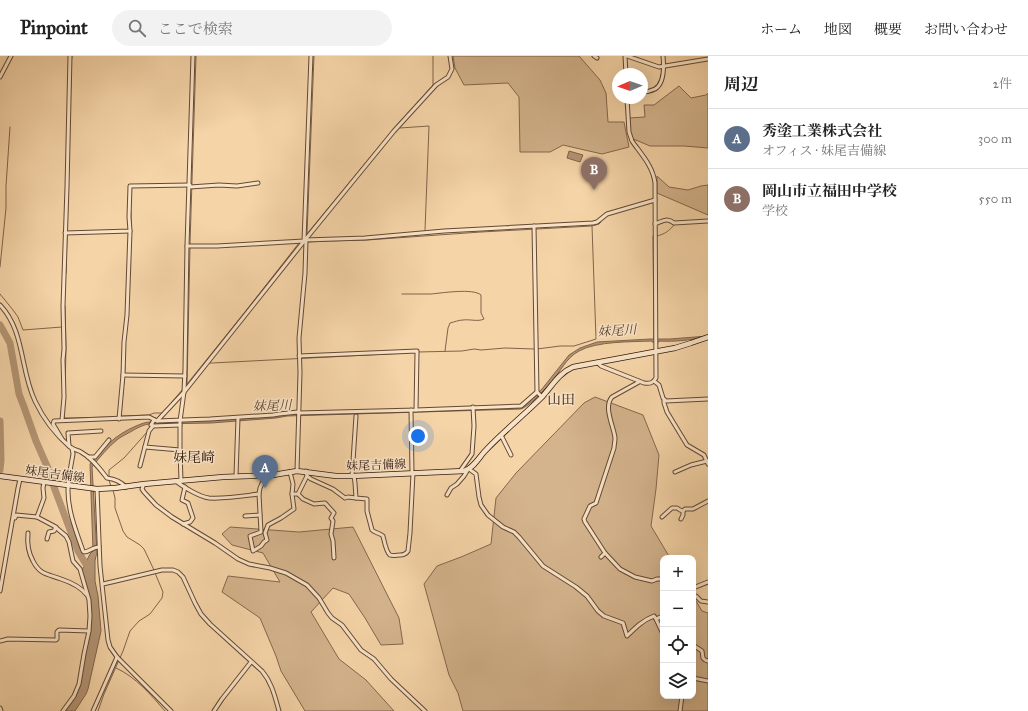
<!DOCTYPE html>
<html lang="ja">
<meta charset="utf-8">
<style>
body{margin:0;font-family:"IM FELL Great Primer","Noto Serif JP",serif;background:#f2f2f2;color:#222}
.controls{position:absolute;right:12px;bottom:12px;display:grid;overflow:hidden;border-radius:8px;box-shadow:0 4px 16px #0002}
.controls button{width:36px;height:36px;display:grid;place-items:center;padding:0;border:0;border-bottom:1px solid #e0e0e0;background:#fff;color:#222;font:20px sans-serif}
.compass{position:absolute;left:612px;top:12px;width:36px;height:36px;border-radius:50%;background:#fff;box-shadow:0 4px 16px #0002;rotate:268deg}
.you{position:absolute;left:418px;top:380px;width:14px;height:14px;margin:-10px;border:3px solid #fff;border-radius:50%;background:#1a73e8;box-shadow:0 0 0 6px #1a73e833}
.badge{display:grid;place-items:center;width:26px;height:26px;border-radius:50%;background:#8f2418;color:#fff;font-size:13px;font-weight:700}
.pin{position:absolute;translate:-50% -33px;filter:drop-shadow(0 1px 2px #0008)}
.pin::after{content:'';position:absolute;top:21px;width:14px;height:12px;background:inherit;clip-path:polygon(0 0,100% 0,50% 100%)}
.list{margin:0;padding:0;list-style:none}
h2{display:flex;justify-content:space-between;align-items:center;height:52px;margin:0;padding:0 16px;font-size:17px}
h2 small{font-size:13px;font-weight:400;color:#767676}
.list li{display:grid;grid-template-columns:26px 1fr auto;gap:12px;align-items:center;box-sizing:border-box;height:60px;padding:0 16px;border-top:1px solid #e0e0e0}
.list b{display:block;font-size:15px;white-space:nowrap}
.list p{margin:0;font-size:13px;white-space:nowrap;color:#767676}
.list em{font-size:13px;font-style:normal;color:#767676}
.icon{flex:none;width:22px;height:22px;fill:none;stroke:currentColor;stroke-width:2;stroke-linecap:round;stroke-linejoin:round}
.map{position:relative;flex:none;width:708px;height:655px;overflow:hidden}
header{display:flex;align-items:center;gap:24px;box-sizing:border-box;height:56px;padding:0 20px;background:#fff;border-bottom:1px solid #e0e0e0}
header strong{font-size:19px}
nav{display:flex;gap:22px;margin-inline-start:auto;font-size:14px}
.search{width:280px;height:36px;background:#f2f2f2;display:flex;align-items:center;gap:10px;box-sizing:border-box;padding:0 14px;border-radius:22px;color:#767676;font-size:15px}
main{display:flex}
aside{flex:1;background:#fff}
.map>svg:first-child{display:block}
</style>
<header>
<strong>Pinpoint</strong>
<div class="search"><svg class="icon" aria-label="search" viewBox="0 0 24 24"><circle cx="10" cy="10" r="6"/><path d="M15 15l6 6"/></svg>ここで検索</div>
<nav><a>ホーム</a><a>地図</a><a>概要</a><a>お問い合わせ</a></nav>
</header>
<main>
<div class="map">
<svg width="708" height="655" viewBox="0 0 708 655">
<rect width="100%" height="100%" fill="#f5d4a7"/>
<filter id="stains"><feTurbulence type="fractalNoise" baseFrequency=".005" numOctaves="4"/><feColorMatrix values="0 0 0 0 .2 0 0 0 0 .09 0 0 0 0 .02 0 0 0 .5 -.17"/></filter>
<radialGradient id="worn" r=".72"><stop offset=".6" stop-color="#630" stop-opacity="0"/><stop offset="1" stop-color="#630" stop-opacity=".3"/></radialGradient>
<g fill="#d4b48d" stroke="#84664e">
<path d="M 453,0 L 579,0 L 600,24 L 606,37 L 608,66 L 624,66 L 629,91 L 602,98 L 563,89 L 550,96 L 520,96 L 519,41 L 508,27 L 464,29 L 455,12 Z"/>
<path d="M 679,30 L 691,42 L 706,39 L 708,37 L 708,92 L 684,90 L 650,90 L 631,82 L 629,62 L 645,61 L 644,49 L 654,49 Z"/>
<path d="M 657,120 L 669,131 L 688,134 L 701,130 L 708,129 L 708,159 L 657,137 Z"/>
<path d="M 595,341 L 643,359 L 659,399 L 656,433 L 651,470 L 670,502 L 663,502 L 663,640 L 693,640 L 693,540 L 702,555 L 708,557 L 708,655 L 463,655 L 458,637 L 449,619 L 424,528 L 437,510 L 461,501 L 491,488 L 496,442 L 516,417 L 584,347 Z"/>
<path d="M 230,471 L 299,476 L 353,471 L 399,562 L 403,588 L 381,589 L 365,562 L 349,538 L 333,532 L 311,556 L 339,603 L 366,624 L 394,655 L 305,655 L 281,615 L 276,600 L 260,562 L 222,536 L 228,520 L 280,526 L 263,497 L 232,489 L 222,478 Z"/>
</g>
<g fill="#b39473" stroke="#80634b">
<path d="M 569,95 L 583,99 L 580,106 L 567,102 Z"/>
<path d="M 708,280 C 692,284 676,286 659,285 L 659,286 L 652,286 L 652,285 C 631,286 597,285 579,295 C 566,302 560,316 551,327 C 545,333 539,339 533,345 C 529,348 526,351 521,353 L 287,360 L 276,362 L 211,367 L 155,368 C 146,367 139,371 132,375 C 127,378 122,380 118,383 C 108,391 100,401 92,411 L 97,498 L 96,500 L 95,505 L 95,525 L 98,540 L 101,575 L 88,633 L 86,638 L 75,655 L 64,655 L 76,638 L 90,577 L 91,558 L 82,514 L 90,498 L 93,495 L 90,408 C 104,391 115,379 136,370 C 143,367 149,365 157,366 L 242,362 L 242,363 L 294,358 L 521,351 L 524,350 L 542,333 L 569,299 L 580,292 L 597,286 L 650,283 L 670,283 Z"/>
</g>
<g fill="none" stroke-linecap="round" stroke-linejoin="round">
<g stroke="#80634b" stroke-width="1">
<path d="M 71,7 L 72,0"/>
<path d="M 400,72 L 429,70 L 425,174"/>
<path d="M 131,156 L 131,166"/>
<path d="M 67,175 L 71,17"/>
<path d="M 307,178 L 314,0"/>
<path d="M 306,179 L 396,70 L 433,29 L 433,0"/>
<path d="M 653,180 L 654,283"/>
<path d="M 657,180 C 665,178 669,175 674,169"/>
<path d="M 308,186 L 325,185 L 367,184 L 481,176 L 592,170 L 599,168 L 601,166"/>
<path d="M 190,188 L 196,0"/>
<path d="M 131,190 L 131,177"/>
<path d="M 0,211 L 6,152 L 6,130 L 10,71"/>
<path d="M 66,217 L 67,179"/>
<path d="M 0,238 L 13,254 L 18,261 L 23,274 L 62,271"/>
<path d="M 402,238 C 411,238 421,238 431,238 C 442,237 473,232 481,239 L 481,257 L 484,263 C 478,266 470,263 463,264 C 459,264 454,266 450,267 L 448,272 L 445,295"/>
<path d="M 65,250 L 66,291 L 65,339"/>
<path d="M 537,293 L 560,290 L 574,290 L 596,283 L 592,170"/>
<path d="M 418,296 L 462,295 L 474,293 L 481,294 L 505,292 L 534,293"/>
<path d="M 187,328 L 245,256 L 299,187"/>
<path d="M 187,329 L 190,191"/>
<path d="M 187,335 L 209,307 L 212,307 L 407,297"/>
<path d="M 64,360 L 65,362 L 67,362 L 117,361"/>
<path d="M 121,360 L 149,359 L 154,357 L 162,357"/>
<path d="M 121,360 L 125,311"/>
<path d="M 160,360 L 183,333"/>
<path d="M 109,421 L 109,414 L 124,402 L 148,375"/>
<path d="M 109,424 L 111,431"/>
<path d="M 113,434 L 115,442 L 115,452 L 123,475 L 127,481 L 140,489 L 144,493 L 154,514"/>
<path d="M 116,612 C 136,621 151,639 165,655"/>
<path d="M 98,655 L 104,638 L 123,595 L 130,575 L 139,565 L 150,558 L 162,542 L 163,536 L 155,517"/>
</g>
<g stroke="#b39473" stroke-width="7">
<path d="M 0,269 L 10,287 L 19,338 L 24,351 L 36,385 L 50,417 L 54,431 L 78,495 L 90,515"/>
<path d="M 0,365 L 1,404 L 0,414"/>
</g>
<defs>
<g id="street">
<path d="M 594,0 L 597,2"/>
<path d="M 625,0 L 626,18"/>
<path d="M 627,0 L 659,11 L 708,3"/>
<path d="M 0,21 L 11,0"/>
<path d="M 642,36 C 646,36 651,35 655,33 C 665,27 664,10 663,0"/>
<path d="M 190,131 L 219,129 L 237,130 L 258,127"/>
<path d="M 655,168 C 663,165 667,161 674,167 L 708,165"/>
<path d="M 534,170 L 537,336 L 542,341"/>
<path d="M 65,177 L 130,175 L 129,161 L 130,130 L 190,129"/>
<path d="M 305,184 L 365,182 L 444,175 L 593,167 L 597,166 L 607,158 L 655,144"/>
<path d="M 304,185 L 311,0"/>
<path d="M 187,190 L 217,190 L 304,185"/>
<path d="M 0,249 C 25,275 20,314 35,345 C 43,362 56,379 70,391 C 74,394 78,394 81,396 C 92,402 100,413 107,422 C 115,423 120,425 126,431"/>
<path d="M 598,307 L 601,310 L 644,327 C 650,328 653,327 656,322 L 655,127 C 653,110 641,98 632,85 L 629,76 L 627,42"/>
<path d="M 123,319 L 185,320"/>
<path d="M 654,325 L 659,329 L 663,342 L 666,345 L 708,343"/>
<path d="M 664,344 L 664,347 L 667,356 L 687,389 L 704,399 L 708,408"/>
<path d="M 411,354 L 412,417"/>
<path d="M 416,354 L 521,350 L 537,336"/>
<path d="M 298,357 L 416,354 L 417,297 L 417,295 L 299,300"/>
<path d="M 119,363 L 123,319 L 124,286 L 127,259 L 130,175"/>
<path d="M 62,364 L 64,341 L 63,304 L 64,293 L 63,250 L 67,131 L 70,0"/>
<path d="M 154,364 L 151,369 L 153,370 L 180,369"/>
<path d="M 157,365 L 184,336 L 305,184 L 394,75 L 436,29 L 448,21 L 452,13 L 450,0"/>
<path d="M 501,379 L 511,399"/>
<path d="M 62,383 L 53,368 L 54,365 L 149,361 L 157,365 L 210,363 L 273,359 L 279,358 L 298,356"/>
<path d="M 69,390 L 68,377 L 101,375"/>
<path d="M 145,391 L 180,394"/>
<path d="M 72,392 L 73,398 C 71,410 68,422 68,435 C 68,455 76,475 83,495 L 84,496 C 89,496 93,491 99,491"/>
<path d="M 88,401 L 95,401 L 109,384"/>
<path d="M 140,410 L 149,375 L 153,370"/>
<path d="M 469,413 L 476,418 L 479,441 L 481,449 L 488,459 L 503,471 L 514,476 L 519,481 L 543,510 L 576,531 L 587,540 L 598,555 L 604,560 L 623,567 L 627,580 C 635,572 643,564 654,560 L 656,563 L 663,560"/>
<path d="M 297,415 L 300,317 L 299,282 L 305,217 L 306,184"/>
<path d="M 306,415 L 307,420 L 311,423 L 333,433 L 345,442 L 348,441 L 356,442"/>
<path d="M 460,415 L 472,398 L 474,370 L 473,351"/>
<path d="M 290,416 L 293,428 L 292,438 L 298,438 L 303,443 L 314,448 L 325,447 L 334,457 L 331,462 L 333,465 L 331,478 L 333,485 L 334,502"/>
<path d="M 675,416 L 691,409 L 707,405"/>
<path d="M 266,419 L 260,432 L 259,438 L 261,476 L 250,480 L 253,495 L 261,490 L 264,486 L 267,484 L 265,477 L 268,469 L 281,462 L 294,453 L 292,438"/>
<path d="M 236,420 L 238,362"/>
<path d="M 352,420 L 356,360"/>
<path d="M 354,420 L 355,427 L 356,442 L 367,443 L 367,455 L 372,474 C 375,477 380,477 383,480 C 384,484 386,496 390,499 C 393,500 397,499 400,499 C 404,499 406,498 408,495 L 410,477 L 413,417"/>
<path d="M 176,425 C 183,431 200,441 209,442 C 226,443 243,440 259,438"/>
<path d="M 181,425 L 180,394 L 180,365 L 184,336 L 185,313 L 187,190 L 193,0"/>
<path d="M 144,428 L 142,433 L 144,436 L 156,449 L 172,461 L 215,487 L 238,503 L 249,508 L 270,512 L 286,517 L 307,529 L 319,542 L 328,557 L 332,562 L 342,569 L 361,594 L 374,603 L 391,623 L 425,655"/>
<path d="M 97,433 L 100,510 L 108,584 L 110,591 L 117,601 L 171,655"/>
<path d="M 298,438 L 307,420"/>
<path d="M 447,439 L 451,432 L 457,428 L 464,420 L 467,415"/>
<path d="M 245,460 L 260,459"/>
<path d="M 37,461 L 54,470 L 66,480 L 69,486 L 73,505 L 80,513 L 89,544 L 90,560 L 89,575 L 84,598 L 79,628 L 74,640 L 63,655"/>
<path d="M 662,461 L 672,452 L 677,452 L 680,454 L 683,455 L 685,453 L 693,453 L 708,445"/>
<path d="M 15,462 L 16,459 L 37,461 L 44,442 L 43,432 L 44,426"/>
<path d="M 681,463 L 683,459 L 683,455"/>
<path d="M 183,468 L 190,466 L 193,462 L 188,447 L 182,444 L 185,431"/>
<path d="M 28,477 C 27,487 28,496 33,505 C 40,519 48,518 61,523 C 70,526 81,531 87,539"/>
<path d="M 47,483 L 49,476 L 54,475 L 56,471"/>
<path d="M 605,497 L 620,513 L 635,521 L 652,525 L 657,523 L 663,523"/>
<path d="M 601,501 L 605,497 L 585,466 L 584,463 L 590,450 L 596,447 L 614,392 C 614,389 615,386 615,382 C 614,371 603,351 612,341 L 639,326"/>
<path d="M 103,528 L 116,525 L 162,514 L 173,514 L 178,516 L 183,521 L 195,547 L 201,558 L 210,568 L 262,615 C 272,627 275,641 279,655"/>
<path d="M 693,532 L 708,526"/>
<path d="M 0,535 L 18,432 L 20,423"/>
<path d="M 693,542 L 696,540 L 701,545 L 708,546"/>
<path d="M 656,563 L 663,578"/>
<path d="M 0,585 L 8,583 L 56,584 L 57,583 L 57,576 L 59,574 L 89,575"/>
<path d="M 693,589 L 702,595 L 703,602 L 705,604 L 708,605"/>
<path d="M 693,622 L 708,625"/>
<path d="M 0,652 L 1,655"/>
<path d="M 93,655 L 117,601"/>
<path d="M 214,655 L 222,643 L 251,606"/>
<path d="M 680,655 L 682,640"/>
</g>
<path id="secondary" d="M 0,420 L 97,433 L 115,432 L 144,428 L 223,421 L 273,419 L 297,415 L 336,420 L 352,420 L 464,415 C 474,412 479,401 486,394 C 504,375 524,359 542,341 C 552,330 559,317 573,311 L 675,292 L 691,287 L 708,281"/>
</defs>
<use href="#street" stroke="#644834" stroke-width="5"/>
<use href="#secondary" stroke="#33190e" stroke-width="6"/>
<use href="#street" stroke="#f8e3c6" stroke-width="3"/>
<use href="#secondary" stroke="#f8e3c6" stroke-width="4.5"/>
</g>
<g text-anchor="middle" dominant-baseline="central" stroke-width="3" stroke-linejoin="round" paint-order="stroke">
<g font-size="12" fill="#33190e" stroke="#f8e3c6">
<text transform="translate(376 409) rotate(-2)">妹尾吉備線</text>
<text transform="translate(55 418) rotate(8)">妹尾吉備線</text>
</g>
<g font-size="13" font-style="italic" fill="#604431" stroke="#f8e3c6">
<text transform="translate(617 275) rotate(-4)">妹尾川</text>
<text transform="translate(272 350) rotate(-2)">妹尾川</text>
</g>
<g font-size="14" fill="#33190e" stroke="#f8e3c6">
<text x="561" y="343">山田</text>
<text x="194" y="401">妹尾崎</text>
</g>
</g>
<rect width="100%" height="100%" filter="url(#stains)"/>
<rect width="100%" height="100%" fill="url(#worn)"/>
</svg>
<div class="controls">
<button>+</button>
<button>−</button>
<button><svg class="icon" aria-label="locate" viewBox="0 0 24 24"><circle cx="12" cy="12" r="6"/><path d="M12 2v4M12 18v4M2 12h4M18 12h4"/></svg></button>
<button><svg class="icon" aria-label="layers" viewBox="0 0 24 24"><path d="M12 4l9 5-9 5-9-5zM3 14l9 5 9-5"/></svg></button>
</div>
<svg class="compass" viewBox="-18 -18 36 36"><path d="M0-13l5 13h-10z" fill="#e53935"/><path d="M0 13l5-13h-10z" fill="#767676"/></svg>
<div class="you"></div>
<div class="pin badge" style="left:265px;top:432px;background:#5c6f8a">A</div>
<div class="pin badge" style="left:594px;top:134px;background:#8d6e63">B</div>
</div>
<aside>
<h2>周辺<small>2件</small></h2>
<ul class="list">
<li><span class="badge" style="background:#5c6f8a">A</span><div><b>秀塗工業株式会社</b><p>オフィス · 妹尾吉備線</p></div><em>300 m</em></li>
<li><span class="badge" style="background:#8d6e63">B</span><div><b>岡山市立福田中学校</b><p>学校</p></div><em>550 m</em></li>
</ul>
</aside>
</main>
